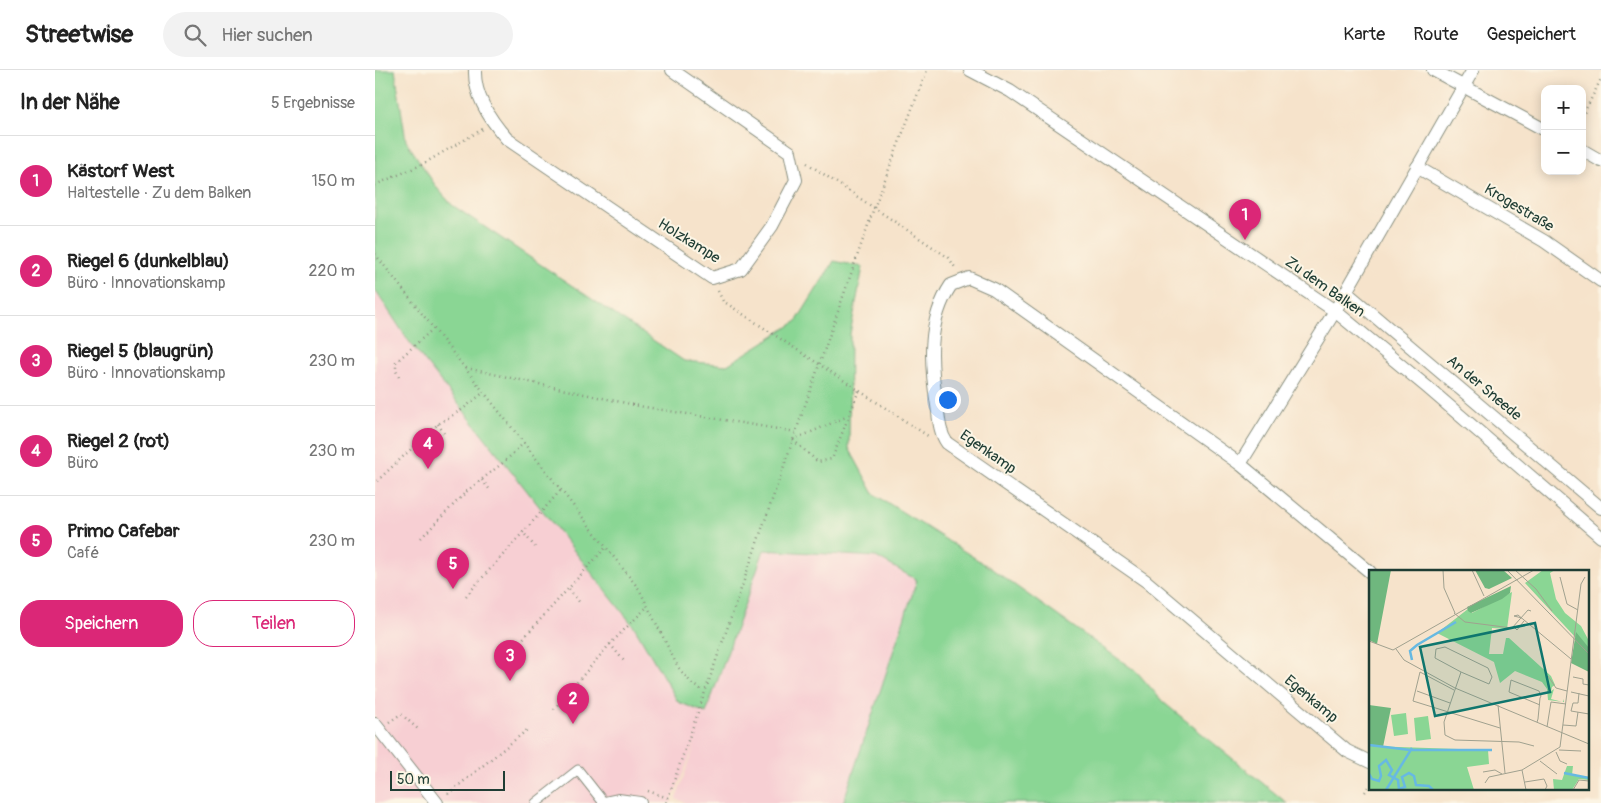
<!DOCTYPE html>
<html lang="de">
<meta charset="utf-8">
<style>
body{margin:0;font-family:Pangolin,sans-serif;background:#f2f2f2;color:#222}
.controls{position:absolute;right:15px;top:15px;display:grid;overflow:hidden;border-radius:10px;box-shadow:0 2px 12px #0003}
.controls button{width:45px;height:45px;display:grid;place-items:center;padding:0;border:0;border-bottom:1px solid #e0e0e0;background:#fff;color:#222;font:25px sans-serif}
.scale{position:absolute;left:15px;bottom:12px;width:115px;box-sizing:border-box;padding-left:5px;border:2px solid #1f3d34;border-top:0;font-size:14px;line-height:18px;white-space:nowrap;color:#1f3d34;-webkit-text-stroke:4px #fcf5e5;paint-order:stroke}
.you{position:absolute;left:572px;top:329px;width:18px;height:18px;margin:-12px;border:4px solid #fff;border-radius:50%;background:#1a73e8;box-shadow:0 0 0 8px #1a73e833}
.badge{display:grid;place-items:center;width:32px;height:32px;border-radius:50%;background:#db2777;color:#fff;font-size:16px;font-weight:700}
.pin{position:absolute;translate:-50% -41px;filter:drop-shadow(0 1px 2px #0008)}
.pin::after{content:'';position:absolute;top:26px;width:18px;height:15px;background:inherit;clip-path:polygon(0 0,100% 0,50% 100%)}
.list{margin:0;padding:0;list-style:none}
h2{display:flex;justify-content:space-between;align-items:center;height:65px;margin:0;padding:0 20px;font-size:21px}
h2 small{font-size:16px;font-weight:400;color:#767676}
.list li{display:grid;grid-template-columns:32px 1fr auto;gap:15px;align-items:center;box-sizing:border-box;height:90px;padding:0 20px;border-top:1px solid #e0e0e0}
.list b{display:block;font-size:19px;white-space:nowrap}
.list p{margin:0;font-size:16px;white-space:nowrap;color:#767676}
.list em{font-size:16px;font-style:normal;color:#767676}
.actions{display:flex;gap:10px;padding:15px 20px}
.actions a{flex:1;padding:11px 0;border:1px solid #db2777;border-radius:20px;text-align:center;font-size:18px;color:#db2777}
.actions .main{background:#db2777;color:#fff}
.icon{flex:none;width:28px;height:28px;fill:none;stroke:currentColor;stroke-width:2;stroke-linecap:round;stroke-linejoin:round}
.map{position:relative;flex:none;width:1226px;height:733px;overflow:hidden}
header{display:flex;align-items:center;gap:30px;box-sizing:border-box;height:70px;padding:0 25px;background:#fff;border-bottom:1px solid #e0e0e0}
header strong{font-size:24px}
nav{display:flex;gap:28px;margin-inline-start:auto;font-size:18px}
.search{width:350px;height:45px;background:#f2f2f2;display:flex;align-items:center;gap:12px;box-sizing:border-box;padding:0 18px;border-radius:28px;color:#767676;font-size:19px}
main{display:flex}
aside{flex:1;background:#fff}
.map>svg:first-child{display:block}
</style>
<header>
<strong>Streetwise</strong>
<div class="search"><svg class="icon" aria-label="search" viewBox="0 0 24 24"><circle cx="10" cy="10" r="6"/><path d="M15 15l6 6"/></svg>Hier suchen</div>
<nav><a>Karte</a><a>Route</a><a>Gespeichert</a></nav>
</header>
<main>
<aside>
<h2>In der Nähe<small>5 Ergebnisse</small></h2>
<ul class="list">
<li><span class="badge">1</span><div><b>Kästorf West</b><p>Haltestelle · Zu dem Balken</p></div><em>150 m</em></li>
<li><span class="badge">2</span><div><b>Riegel 6 (dunkelblau)</b><p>Büro · Innovationskamp</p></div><em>220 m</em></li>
<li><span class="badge">3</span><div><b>Riegel 5 (blaugrün)</b><p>Büro · Innovationskamp</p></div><em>230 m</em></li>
<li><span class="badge">4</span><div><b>Riegel 2 (rot)</b><p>Büro</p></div><em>230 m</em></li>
<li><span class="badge">5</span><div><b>Primo Cafebar</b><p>Café</p></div><em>230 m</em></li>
</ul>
<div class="actions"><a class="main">Speichern</a><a>Teilen</a></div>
</aside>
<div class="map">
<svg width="1226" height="733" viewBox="0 0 1226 733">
<rect width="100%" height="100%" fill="#fcf5e5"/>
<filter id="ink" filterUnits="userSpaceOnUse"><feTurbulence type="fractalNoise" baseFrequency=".02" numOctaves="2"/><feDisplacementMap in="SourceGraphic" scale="10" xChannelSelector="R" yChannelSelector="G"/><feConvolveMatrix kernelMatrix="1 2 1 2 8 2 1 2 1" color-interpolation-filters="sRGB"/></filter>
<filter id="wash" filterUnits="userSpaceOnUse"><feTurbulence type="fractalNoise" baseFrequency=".0096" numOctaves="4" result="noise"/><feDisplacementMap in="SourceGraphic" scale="20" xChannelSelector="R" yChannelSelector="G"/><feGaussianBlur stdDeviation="1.12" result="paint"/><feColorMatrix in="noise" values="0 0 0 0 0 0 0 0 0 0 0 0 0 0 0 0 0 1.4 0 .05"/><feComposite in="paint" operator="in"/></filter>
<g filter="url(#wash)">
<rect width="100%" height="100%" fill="#f6e3cb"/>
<path fill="#f7cfd3" d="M 0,220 L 33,270 L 260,558 L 303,632 L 331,643 L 389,480 L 501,487 L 542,510 L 468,733 L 312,733 L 301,729 L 322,669 L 296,733 L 0,733 Z"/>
<path fill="#8ad694" stroke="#548a64" d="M 0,0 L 20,0 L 31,71 L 62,118 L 77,135 L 309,291 L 352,295 L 421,252 L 459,191 L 488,197 L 475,264 L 474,378 L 499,424 L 614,497 L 762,602 L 788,632 L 912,733 L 468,733 L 542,510 L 501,487 L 389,480 L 331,643 L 303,632 L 260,558 L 33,270 L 0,220 Z"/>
</g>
<g filter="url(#ink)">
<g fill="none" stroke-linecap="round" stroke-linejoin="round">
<defs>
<path id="pedestrian" d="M 161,733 L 203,700 L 229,733"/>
<g id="minor">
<path d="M 100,0 C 99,26 116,51 132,69 L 337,208 L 366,199 L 397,156 L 421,110 L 415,82 L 297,0"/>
<path d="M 595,0 L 635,21 L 960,241 L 1052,317 L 1226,467"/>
<path d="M 1058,0 L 1170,60"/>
<path d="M 1207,80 L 1226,91"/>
<path d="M 1042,97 L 1169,171 L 1226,211"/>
<path d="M 971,222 L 1226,438"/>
<path d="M 865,394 L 960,241 L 1098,0"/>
<path d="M 0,654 L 62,733"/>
<path d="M 995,692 L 972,681 L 771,511 L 572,373 C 564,362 564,348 562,335 C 555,294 552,251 576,215 L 594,208 L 619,219 L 865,394 L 995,502"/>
<path d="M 229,733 L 243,730 L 265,733"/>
</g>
</defs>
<use href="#pedestrian" stroke="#8a9080" stroke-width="11"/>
<use href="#minor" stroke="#8a9080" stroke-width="14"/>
<g stroke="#8a9080" stroke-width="2.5" stroke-dasharray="1 4" stroke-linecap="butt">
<path d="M 1207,47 L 1226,9"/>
<path d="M 432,93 L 574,188 L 581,199"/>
<path d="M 0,115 L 46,95 L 108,59"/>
<path d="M 0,184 L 264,519 L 303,597 L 318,615 L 329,621"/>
<path d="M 343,221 L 348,231 L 553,366"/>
<path d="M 91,298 L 264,336 L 421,362"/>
<path d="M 24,307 L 21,301 L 21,292 L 59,258"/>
<path d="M 63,354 L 69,363"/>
<path d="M 418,370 L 443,392 L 457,389 L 484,320"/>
<path d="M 418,370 L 473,346"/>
<path d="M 107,410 L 115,420"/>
<path d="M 2,411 L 63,354 L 88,339 L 109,322"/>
<path d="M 147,461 L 160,477"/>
<path d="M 46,468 L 92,421 L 129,392 L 149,373"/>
<path d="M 194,519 L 205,533"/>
<path d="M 91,526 L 186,420"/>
<path d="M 235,574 L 249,591"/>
<path d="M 135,583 L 231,477"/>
<path d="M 179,639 L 235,574 L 273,536"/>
<path d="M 14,652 L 26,644 L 44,660"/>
<path d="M 273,721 L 293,728 L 291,733"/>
<path d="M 990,722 L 995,716"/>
<path d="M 73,724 L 152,660"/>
<path d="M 293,728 L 499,138 L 552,0"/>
</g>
<use href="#pedestrian" stroke="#fff" stroke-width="9"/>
<use href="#minor" stroke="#fff" stroke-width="12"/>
</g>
</g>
<g text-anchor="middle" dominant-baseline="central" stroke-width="4" stroke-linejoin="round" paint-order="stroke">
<g font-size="15" fill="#1f3d34" stroke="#fcf5e5">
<text transform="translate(1144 138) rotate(31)">Krogestraße</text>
<text transform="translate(314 171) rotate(32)">Holzkampe</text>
<text transform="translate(950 217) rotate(35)">Zu dem Balken</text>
<text transform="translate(1109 318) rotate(40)">An der Sneede</text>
<text transform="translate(613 382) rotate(35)">Egenkamp</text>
<text transform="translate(936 629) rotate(40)">Egenkamp</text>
</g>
</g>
<g transform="translate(994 500)">
<rect width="220" height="220" fill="#f6e3cb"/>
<path d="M 174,0 L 186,0 L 181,3 L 187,29 L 196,43 L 212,56 L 220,71 L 220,82 L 156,13 ZM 143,22 L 138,59 L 123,58 L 120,84 L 134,84 L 137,68 L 140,68 L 182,106 L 186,115 L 183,117 L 182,121 L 185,119 L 182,129 L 194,132 L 195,129 L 195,132 L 179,130 L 178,119 L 173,112 L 146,101 L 131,113 L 125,92 L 68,63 L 99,39 L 103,43 ZM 37,143 L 39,164 L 25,166 L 22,145 ZM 59,146 L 62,169 L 47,171 L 45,148 ZM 0,176 L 119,180 L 120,194 L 98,197 L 105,220 L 0,220 ZM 198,196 L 204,196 L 203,205 L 220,207 L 220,210 L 210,209 L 203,220 L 185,220 L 184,209 L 193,210 Z" fill="#8ad694"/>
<path d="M 0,0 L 22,0 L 8,74 L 0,70 ZM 106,0 L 134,0 L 143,8 L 120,19 L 116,18 ZM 142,16 L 141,23 L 133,29 L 102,43 L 99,41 L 98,37 ZM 207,62 L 220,78 L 220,102 L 202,93 ZM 0,135 L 22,138 L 14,177 L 0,176 Z" fill="#6fb77e"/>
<path fill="none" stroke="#67b9e2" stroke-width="2.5" d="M 43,90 L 41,81 L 48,75 L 87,52M 0,175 L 41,180M 42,180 L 123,180M 195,203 L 220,208M 0,204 L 3,209 L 10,211 L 12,206 L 10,196 L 17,190 L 23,200 L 20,205 L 29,210 L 30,219 L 36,217 L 33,207 L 40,203 L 45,206 L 47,215 L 60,216 L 64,220M 17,220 L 43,178"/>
<path fill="none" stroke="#a0a18f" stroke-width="1" d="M 74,0 L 75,18 L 86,43M 103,0 L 115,26M 138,0 L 220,84M 146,0 L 167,19 L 183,41M 191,7 L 198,34 L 209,40M 85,43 L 96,52 L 143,58 L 159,40 L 162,41M 153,48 L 145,46 L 149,45 L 202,89M 145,57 L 148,60 L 155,51M 0,71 L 24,80 L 165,0M 27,79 L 35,90 L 86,118 L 220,174M 92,102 L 66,88 L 67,79 L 76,77 L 119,98 L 123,107 L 120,114 L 92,102 L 75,152 L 76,165 L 86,170 L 150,172 L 165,176M 179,106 L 187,118 L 198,121M 204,107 L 214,109 L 214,114 L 220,115M 85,120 L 51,102 L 44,131 L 131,158M 48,121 L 81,133M 202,122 L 220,126M 210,123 L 209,133 L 204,133 L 202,141 L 220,144M 129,135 L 136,203M 168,152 L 169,149 L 171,128 L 172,126 L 170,121 L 142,110 L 140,122 L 171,135M 194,155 L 207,156 L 209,142M 178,157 L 182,132 L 197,134M 190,180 L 212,181M 187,182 L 191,191 L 198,194M 171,191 L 188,204M 153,200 L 157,220M 114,202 L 126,200 L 133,204M 156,212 L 175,209 L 178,216 L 176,220M 116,213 L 120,207 L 153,200 L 191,177 L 212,14 L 216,7M 204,220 L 210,210 L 220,211"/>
<path fill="#0f766e" fill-opacity="0.15" stroke="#0f766e" stroke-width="2.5" d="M 166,53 L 181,122 L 66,146 L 51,77 Z"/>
<rect width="220" height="220" fill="none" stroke="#1f3d34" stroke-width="2.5"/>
</g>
</svg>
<div class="controls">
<button>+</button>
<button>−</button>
</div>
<div class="scale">50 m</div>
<div class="you"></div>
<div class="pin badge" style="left:870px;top:170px">1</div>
<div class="pin badge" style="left:198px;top:654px">2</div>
<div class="pin badge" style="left:135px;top:611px">3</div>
<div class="pin badge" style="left:53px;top:399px">4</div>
<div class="pin badge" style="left:78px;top:519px">5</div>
</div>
</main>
